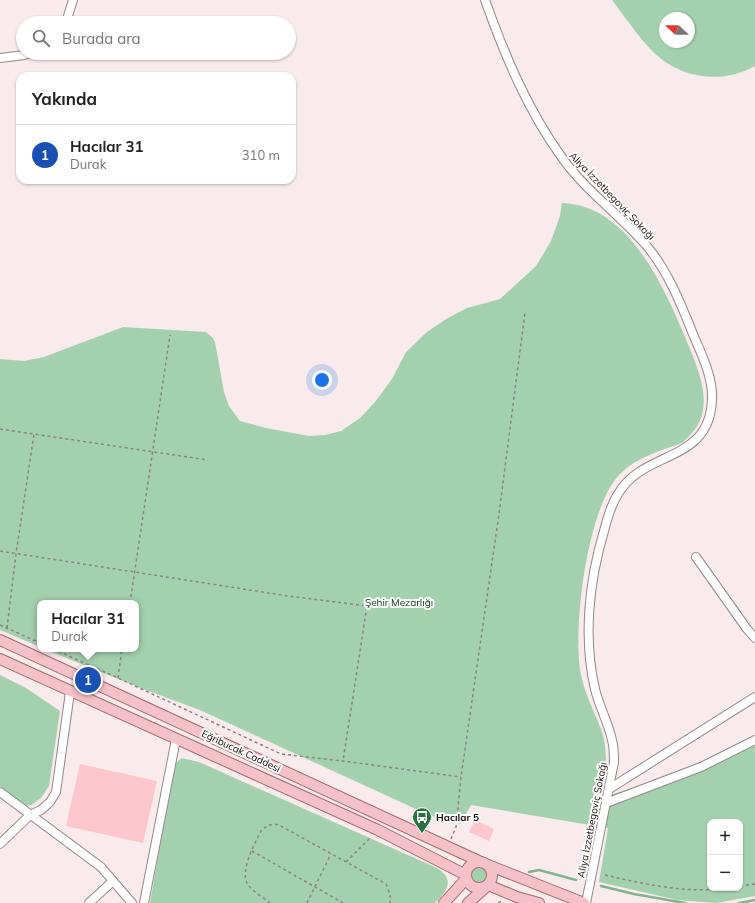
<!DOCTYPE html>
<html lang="tr">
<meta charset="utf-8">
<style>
body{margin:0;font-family:Mulish,sans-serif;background:#f2f2f2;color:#222}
.controls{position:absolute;right:12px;bottom:12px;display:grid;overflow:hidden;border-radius:8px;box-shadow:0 1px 3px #0004}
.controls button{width:36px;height:36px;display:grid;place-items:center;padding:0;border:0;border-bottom:1px solid #e0e0e0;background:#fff;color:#222;font:20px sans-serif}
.compass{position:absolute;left:659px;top:12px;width:36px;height:36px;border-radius:50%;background:#fff;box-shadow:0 1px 3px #0004;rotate:292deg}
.you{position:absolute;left:322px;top:380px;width:14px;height:14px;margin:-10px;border:3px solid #fff;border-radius:50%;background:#1a73e8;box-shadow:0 0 0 6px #1a73e833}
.badge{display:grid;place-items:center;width:26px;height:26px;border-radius:50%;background:#2563eb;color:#fff;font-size:13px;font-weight:700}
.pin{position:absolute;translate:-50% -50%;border:2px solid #fff;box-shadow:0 1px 4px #0006}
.popup{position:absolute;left:37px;top:600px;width:102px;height:52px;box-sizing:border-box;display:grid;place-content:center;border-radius:8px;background:#fff;filter:drop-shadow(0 1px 3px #0005);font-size:13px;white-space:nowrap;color:#767676}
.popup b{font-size:15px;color:#222}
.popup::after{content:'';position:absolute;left:50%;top:100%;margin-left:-8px;border:8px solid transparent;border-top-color:#fff}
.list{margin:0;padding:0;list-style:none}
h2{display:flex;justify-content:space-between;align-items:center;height:52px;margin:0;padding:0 16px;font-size:17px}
h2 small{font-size:13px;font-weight:400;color:#767676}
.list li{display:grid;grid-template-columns:26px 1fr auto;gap:12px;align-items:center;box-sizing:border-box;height:60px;padding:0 16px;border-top:1px solid #e0e0e0}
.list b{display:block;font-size:15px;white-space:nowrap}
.list p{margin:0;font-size:13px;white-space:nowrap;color:#767676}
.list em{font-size:13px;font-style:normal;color:#767676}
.icon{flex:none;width:22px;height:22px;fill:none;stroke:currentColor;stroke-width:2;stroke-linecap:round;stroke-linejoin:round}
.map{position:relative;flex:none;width:755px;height:903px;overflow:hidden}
.search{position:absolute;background:#fff;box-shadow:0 1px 3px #0004;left:16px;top:16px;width:280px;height:44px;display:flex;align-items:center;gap:10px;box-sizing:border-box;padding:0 14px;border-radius:22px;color:#767676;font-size:15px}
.panel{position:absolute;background:#fff;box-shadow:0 1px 3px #0004;left:16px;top:72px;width:280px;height:112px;border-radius:12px}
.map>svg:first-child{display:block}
</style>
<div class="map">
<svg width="755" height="903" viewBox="0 0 755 903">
<rect width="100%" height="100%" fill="#f9eaec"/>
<g fill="#a4d1ad" fill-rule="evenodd">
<path d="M 612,0 L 755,0 L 755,66 C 725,83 686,80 659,57 C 643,44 625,17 612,0 ZM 665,18 L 689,18 L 689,42 L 665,42 Z"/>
<path d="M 562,203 C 628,205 663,285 685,337 C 694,359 707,386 703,410 C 701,424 692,434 682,443 C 660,451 637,457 620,474 C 587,507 572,630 581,675 C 585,694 594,711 601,729 C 609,751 606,776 600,798 L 678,774 L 755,738 L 755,896 L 716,903 L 677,900 L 599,882 L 608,828 L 471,805 L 460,824 L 429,815 L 200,710 L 143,689 L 44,649 L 136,649 L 136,603 L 40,603 L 40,647 L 0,630 L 0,359 L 24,361 L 44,357 L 123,327 L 206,332 L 212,337 L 215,342 L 224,392 L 229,406 L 240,421 L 266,428 L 309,436 L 325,435 L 341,431 L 360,418 L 375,402 L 392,379 L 406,352 L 427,332 L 446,319 L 467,308 L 500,299 L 536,266 L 551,241 L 560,216 ZM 710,822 L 740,822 L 740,888 L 710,888 Z"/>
<path d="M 0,675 L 26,688 L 60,711 L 49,786 L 41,798 L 31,805 L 25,806 L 0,786 Z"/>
<path d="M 182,758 L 199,762 L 437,868 C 456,880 446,892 435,903 L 150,903 L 174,765 L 179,760 Z"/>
<circle cx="479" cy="875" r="9"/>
</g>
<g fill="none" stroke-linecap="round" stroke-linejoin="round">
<g stroke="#82b38d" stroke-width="2.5">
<path d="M 529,872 L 539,870 L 576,880"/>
<path d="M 601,886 L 634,894 L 685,903"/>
<path d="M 499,903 L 500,902"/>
<path d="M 739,903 L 755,900"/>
</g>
</g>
<g fill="#fcc7cc">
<path d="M 80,764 L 157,781 L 143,843 L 66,826 Z"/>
<path d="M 475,820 L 494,829 L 489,841 L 469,832 Z"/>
</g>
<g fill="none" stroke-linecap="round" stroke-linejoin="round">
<defs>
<g id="minor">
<path d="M 485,0 C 505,56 528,111 563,159 C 586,191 620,215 646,245 C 669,272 682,307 695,339 C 703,357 713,379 712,399 C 710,464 644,449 618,494 C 611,505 607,519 604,531 C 589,581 583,638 595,689 C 599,706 608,722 612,740 C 614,747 614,755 614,762 L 586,903"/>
<path d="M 64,23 L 67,19 L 73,0"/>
<path d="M 0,58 L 24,55 L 30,53"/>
<path d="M 696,557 L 747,629 L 755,638"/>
<path d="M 609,789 L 755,697"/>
<path d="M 0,792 L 101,867 L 132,903"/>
<path d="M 606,803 L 701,767 L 755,740"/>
<path d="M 0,844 L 30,815 L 41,810 L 50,802 L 56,792 L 70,692"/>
<path d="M 89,903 L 113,881"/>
<path d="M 144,903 L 176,739"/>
</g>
<g id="major">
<path d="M 0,640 L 481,862"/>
<path d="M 0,659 L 378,830 L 466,875"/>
<circle cx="479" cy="875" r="13"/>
<path d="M 488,865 L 584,903"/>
<path d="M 488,885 L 517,897 L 539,903"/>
<path d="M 444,903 L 466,879"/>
<path d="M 468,903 L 485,888"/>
</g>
</defs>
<use href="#minor" stroke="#938788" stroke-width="10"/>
<use href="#major" stroke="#a26a71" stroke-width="12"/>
<g stroke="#8c8283" stroke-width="1.5" stroke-dasharray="3 3" stroke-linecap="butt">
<path d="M 0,429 L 208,460"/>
<path d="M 0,551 L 288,596 L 367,606 L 343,761"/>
<path d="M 130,603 L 170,335"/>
<path d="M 0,625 L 40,643"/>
<path d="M 7,628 L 16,554 L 34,434"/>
<path d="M 53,649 L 118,678 L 281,754 L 343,761 L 461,777"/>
<path d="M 118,678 L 122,649"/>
<path d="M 451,839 L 456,827 L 461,777 L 499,514 L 525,312"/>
<path d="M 252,851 L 343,903"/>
<path d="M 346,862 L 371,837"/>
<path d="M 605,875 C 644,884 687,894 727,888"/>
<path d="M 740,886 L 755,884"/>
<path d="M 270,903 C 263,898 253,891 248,885 C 239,871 255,843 261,831 C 267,825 272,823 279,825 L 386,884 C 389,891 391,896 390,903"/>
<path d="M 307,903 L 331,854"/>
</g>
<use href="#minor" stroke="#fff" stroke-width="8"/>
<use href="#major" stroke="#f3c1c7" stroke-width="10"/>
</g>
<defs>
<symbol id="bus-pin" viewBox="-11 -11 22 30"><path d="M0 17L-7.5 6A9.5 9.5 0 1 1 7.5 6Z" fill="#287240" stroke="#fefbfb"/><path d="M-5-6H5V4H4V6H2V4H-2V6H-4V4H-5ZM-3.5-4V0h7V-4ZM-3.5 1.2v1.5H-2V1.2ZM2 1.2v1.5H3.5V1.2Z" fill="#fff"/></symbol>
</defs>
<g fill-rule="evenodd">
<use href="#bus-pin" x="411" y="806" width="22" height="30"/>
</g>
<g text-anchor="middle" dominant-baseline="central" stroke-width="4" stroke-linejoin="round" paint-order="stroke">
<g font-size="10" fill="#191415" stroke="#fefbfb">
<text transform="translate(612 196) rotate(46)">Aliya İzzetbegoviç Sokağı</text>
<text transform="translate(241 751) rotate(25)">Eğribucak Caddesi</text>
<text transform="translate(592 820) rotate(-79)">Aliya İzzetbegoviç Sokağı</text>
</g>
<g font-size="10" fill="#0b3218" stroke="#fefbfb">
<text x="399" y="602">Şehir Mezarlığı</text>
</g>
<g font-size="10" font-weight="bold" fill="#191415" stroke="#fefbfb" text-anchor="start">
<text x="436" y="817">Hacılar 5</text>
</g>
</g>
</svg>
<div class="controls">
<button>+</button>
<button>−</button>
</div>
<svg class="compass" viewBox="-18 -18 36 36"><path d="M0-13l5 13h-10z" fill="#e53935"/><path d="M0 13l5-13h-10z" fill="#767676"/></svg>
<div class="you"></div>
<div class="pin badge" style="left:88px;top:680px;background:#1a4fb4">1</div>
<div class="popup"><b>Hacılar 31</b>Durak</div>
<div class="search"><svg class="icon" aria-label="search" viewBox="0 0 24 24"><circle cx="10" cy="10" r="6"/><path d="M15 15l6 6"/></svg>Burada ara</div>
<section class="panel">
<h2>Yakında<small></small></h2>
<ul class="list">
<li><span class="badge" style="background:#1a4fb4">1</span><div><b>Hacılar 31</b><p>Durak</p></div><em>310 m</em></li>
</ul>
</section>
</div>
